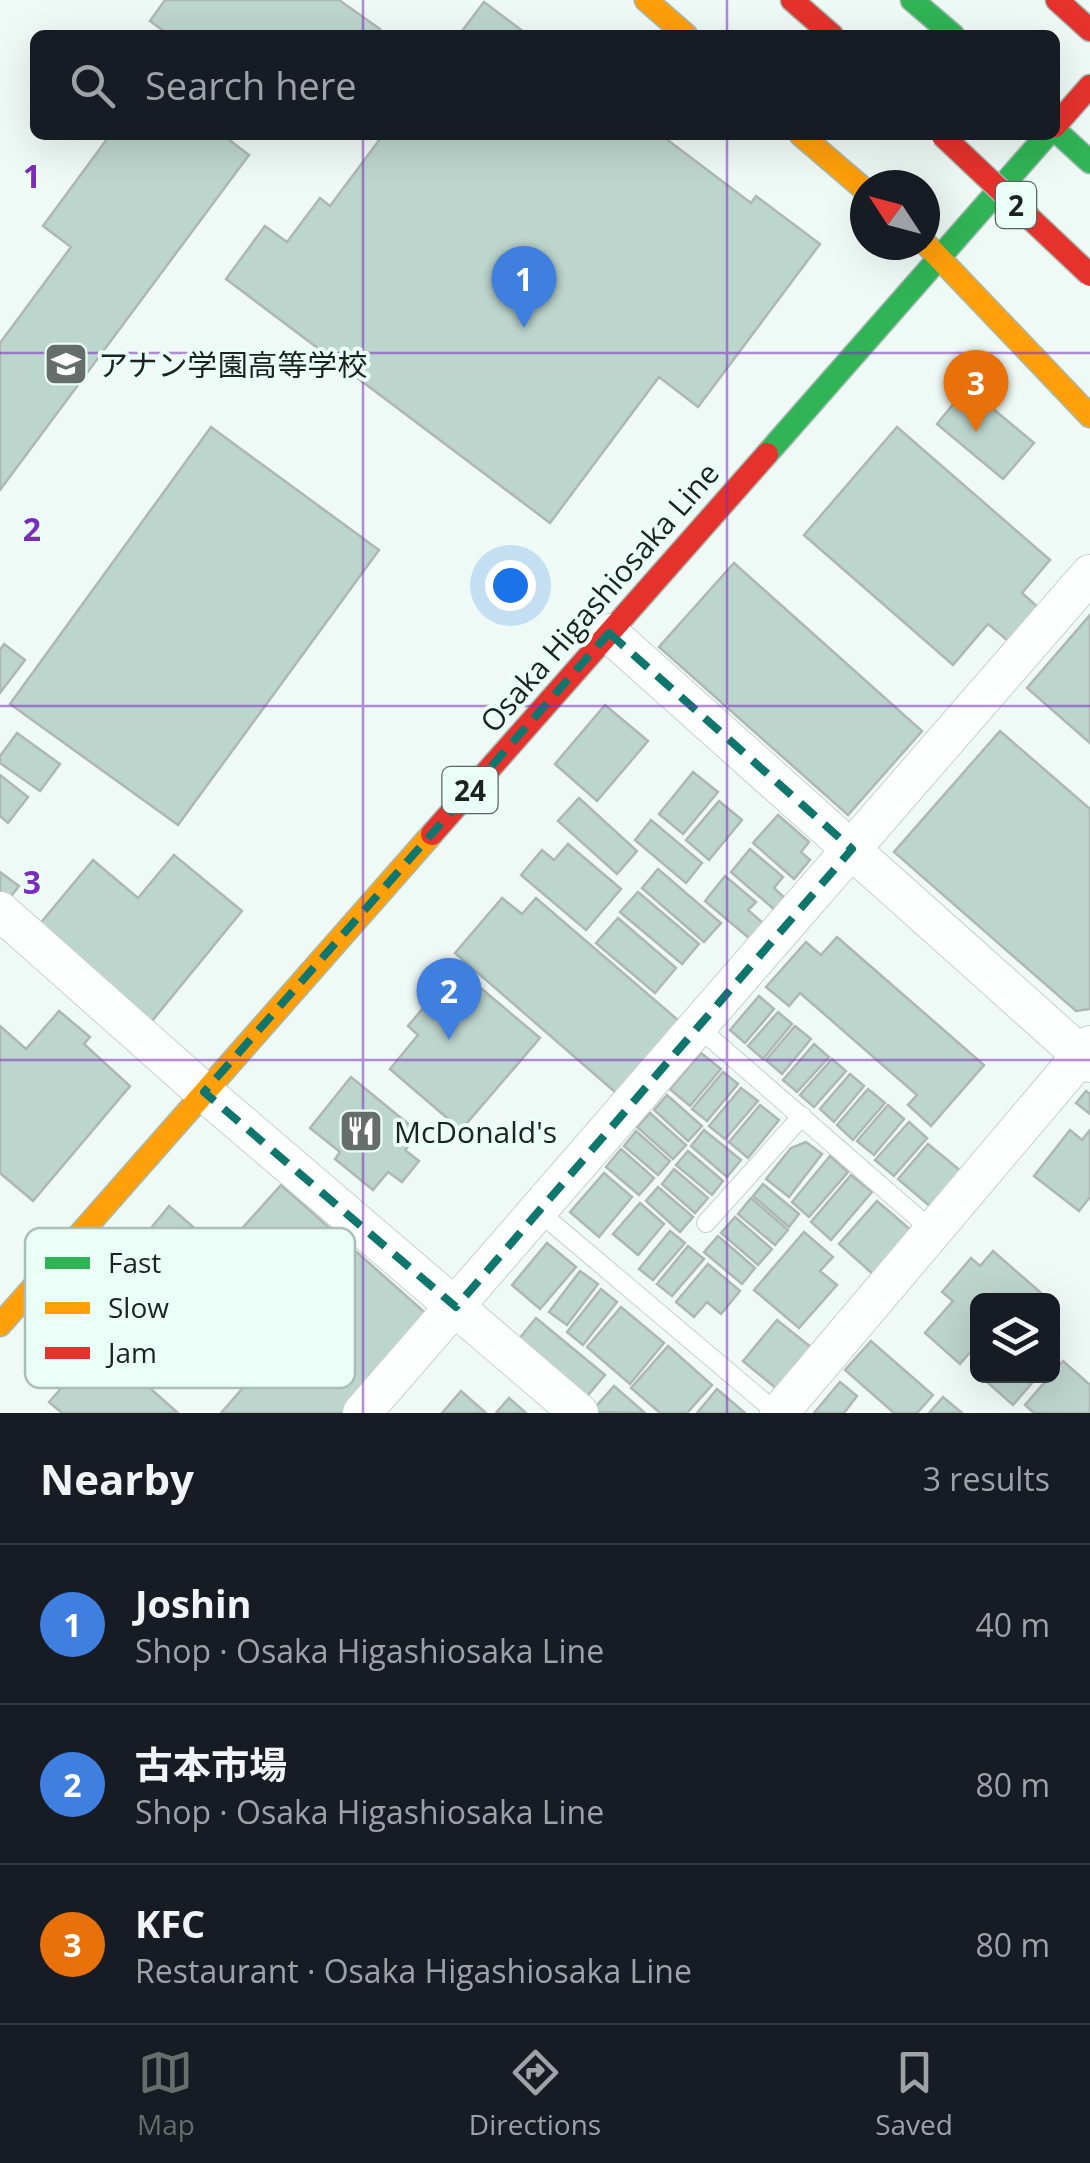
<!DOCTYPE html>
<meta charset="utf-8">
<style>
body{margin:0;font-family:"Open Sans","Noto Sans JP",sans-serif;background:#20242c;color:#f1f3f6}
.controls{position:absolute;right:30px;bottom:30px;display:grid;overflow:hidden;border-radius:15px;box-shadow:0 10px 40px #0002}
.controls button{width:90px;height:90px;display:grid;place-items:center;padding:0;border:0;border-bottom:2px solid #363941;background:#171b24;color:#f1f3f6;font:50px sans-serif}
.compass{position:absolute;left:850px;top:170px;width:90px;height:90px;border-radius:50%;background:#171b24;box-shadow:0 10px 40px #0002;rotate:306deg}
.you{position:absolute;left:510px;top:585px;width:35px;height:35px;margin:-25px;border:8px solid #fff;border-radius:50%;background:#1a73e8;box-shadow:0 0 0 15px #1a73e833}
.badge{display:grid;place-items:center;width:65px;height:65px;border-radius:50%;background:#656e6b;color:#fff;font-size:32px;font-weight:700}
.pin{position:absolute;translate:-50% -82px;filter:drop-shadow(0 2px 5px #0008)}
.pin::after{content:'';position:absolute;top:52px;width:35px;height:30px;background:inherit;clip-path:polygon(0 0,100% 0,50% 100%)}
.list{margin:0;padding:0;list-style:none}
h2{display:flex;justify-content:space-between;align-items:center;height:130px;margin:0;padding:0 40px;font-size:42px}
h2 small{font-size:32px;font-weight:400;color:#9ea1a6}
.list li{display:grid;grid-template-columns:65px 1fr auto;gap:30px;align-items:center;box-sizing:border-box;height:160px;padding:0 40px;border-top:2px solid #363941}
.list b{display:block;font-size:38px;white-space:nowrap}
.list p{margin:0;font-size:32px;white-space:nowrap;color:#9ea1a6}
.list em{font-size:32px;font-style:normal;color:#9ea1a6}
.icon{flex:none;width:55px;height:55px;fill:none;stroke:currentColor;stroke-width:2;stroke-linecap:round;stroke-linejoin:round}
.map{position:relative;flex:none;width:1090px;height:1413px;overflow:hidden}
.search{position:absolute;background:#171b24;box-shadow:0 10px 40px #0002;left:30px;right:30px;top:30px;height:110px;display:flex;align-items:center;gap:25px;box-sizing:border-box;padding:0 35px;border-radius:15px;color:#9ea1a6;font-size:38px}
.sheet{height:610px;background:#171b24}
nav{display:flex;justify-content:space-around;align-items:center;box-sizing:border-box;height:140px;border-top:2px solid #363941;background:#171b24;font-size:28px;color:#9ea1a6}
nav a{display:grid;justify-items:center;gap:5px}
nav .on{color:#656e6b}
.map>svg:first-child{display:block}
</style>
<div class="map">
<svg width="1090" height="1413" viewBox="0 0 1090 1413">
<rect width="100%" height="100%" fill="#effaf6"/>
<g fill="#bcd5cd" stroke="#afb7b5" stroke-width="2.5">
<path d="M 165,0 L 339,0 L 380,29 L 376,35 L 169,35 L 150,21 Z"/>
<path d="M 484,2 L 528,35 L 459,35 Z"/>
<path d="M 110,135 L 223,135 L 249,155 L 0,490 L 0,343 L 71,247 L 43,226 Z"/>
<path d="M 383,135 L 661,135 L 751,203 L 756,196 L 820,244 L 698,407 L 659,377 L 550,523 L 226,279 L 265,226 L 287,242 L 320,198 L 330,206 Z"/>
<path d="M 967,387 L 1034,443 L 1003,479 L 937,424 Z"/>
<path d="M 211,427 L 379,550 L 178,825 L 10,704 Z"/>
<path d="M 897,427 L 1050,560 L 1022,593 L 1038,607 L 1008,641 L 988,624 L 953,665 L 804,535 Z"/>
<path d="M 734,563 L 922,731 L 848,815 L 659,647 Z"/>
<path d="M 1090,615 L 1090,743 L 1027,688 Z"/>
<path d="M 4,644 L 25,660 L 0,693 L 0,650 Z"/>
<path d="M 605,705 L 648,741 L 597,801 L 555,764 Z"/>
<path d="M 1000,731 L 1090,809 L 1090,1009 L 1076,1011 L 894,852 Z"/>
<path d="M 17,733 L 60,764 L 40,791 L 0,763 L 0,756 Z"/>
<path d="M 693,772 L 718,792 L 683,834 L 659,814 Z"/>
<path d="M 0,775 L 28,797 L 8,823 L 0,816 Z"/>
<path d="M 579,798 L 637,851 L 617,874 L 558,821 Z"/>
<path d="M 719,801 L 742,820 L 709,860 L 686,840 Z"/>
<path d="M 778,815 L 809,842 L 801,852 L 810,860 L 794,879 L 753,843 Z"/>
<path d="M 651,820 L 702,863 L 686,883 L 635,840 Z"/>
<path d="M 568,844 L 621,889 L 586,930 L 521,875 L 542,850 L 554,860 Z"/>
<path d="M 750,849 L 783,877 L 774,888 L 787,900 L 777,912 L 731,872 Z"/>
<path d="M 174,855 L 242,911 L 152,1021 L 38,926 L 93,860 L 138,898 Z"/>
<path d="M 658,869 L 721,923 L 704,942 L 642,888 Z"/>
<path d="M 0,872 L 19,886 L 9,899 L 0,893 Z"/>
<path d="M 725,876 L 756,902 L 748,910 L 763,923 L 750,939 L 705,901 Z"/>
<path d="M 638,892 L 699,944 L 682,964 L 620,912 Z"/>
<path d="M 502,898 L 522,914 L 536,898 L 686,1027 L 623,1099 L 455,953 Z"/>
<path d="M 618,918 L 676,968 L 655,993 L 596,943 Z"/>
<path d="M 837,937 L 984,1065 L 931,1126 L 908,1105 L 917,1095 L 800,993 L 789,1006 L 766,987 L 806,942 L 821,955 Z"/>
<path d="M 457,968 L 540,1038 L 461,1130 L 390,1069 L 418,1035 L 408,1026 Z"/>
<path d="M 759,996 L 774,1009 L 745,1043 L 730,1030 Z"/>
<path d="M 59,1011 L 90,1037 L 84,1044 L 130,1086 L 33,1201 L 0,1173 L 0,1026 L 26,1049 Z"/>
<path d="M 778,1012 L 792,1024 L 763,1059 L 748,1046 Z"/>
<path d="M 795,1026 L 811,1039 L 782,1074 L 766,1060 Z"/>
<path d="M 814,1044 L 829,1057 L 797,1092 L 783,1080 Z"/>
<path d="M 701,1053 L 721,1069 L 690,1106 L 670,1089 Z"/>
<path d="M 832,1059 L 846,1071 L 814,1107 L 800,1095 Z"/>
<path d="M 723,1072 L 738,1084 L 707,1121 L 692,1109 Z"/>
<path d="M 850,1074 L 864,1086 L 834,1122 L 820,1109 Z"/>
<path d="M 351,1077 L 412,1127 L 406,1134 L 413,1140 L 405,1150 L 419,1161 L 402,1182 L 388,1172 L 373,1190 L 335,1159 L 340,1152 L 310,1128 Z"/>
<path d="M 741,1088 L 758,1101 L 725,1139 L 709,1126 Z"/>
<path d="M 868,1089 L 885,1103 L 853,1140 L 837,1125 Z"/>
<path d="M 1086,1091 L 1090,1094 L 1090,1114 L 1076,1103 Z"/>
<path d="M 667,1095 L 702,1126 L 688,1141 L 654,1110 Z"/>
<path d="M 760,1105 L 779,1120 L 748,1158 L 729,1142 Z"/>
<path d="M 888,1105 L 904,1119 L 874,1155 L 857,1141 Z"/>
<path d="M 650,1113 L 686,1145 L 673,1159 L 637,1127 Z"/>
<path d="M 909,1122 L 927,1138 L 894,1176 L 875,1160 Z"/>
<path d="M 704,1130 L 741,1160 L 727,1177 L 691,1146 Z"/>
<path d="M 1070,1130 L 1082,1140 L 1090,1130 L 1090,1197 L 1079,1211 L 1034,1176 Z"/>
<path d="M 636,1131 L 670,1161 L 658,1175 L 624,1146 Z"/>
<path d="M 806,1142 L 822,1154 L 789,1197 L 766,1179 L 791,1148 Z"/>
<path d="M 928,1144 L 962,1172 L 932,1208 L 898,1179 Z"/>
<path d="M 621,1149 L 654,1178 L 639,1195 L 606,1167 Z"/>
<path d="M 688,1151 L 723,1181 L 712,1195 L 676,1165 Z"/>
<path d="M 830,1156 L 848,1172 L 809,1217 L 792,1202 Z"/>
<path d="M 674,1169 L 708,1198 L 695,1213 L 662,1184 Z"/>
<path d="M 604,1173 L 632,1197 L 599,1237 L 570,1212 Z"/>
<path d="M 851,1175 L 872,1192 L 831,1240 L 811,1222 Z"/>
<path d="M 763,1184 L 799,1214 L 789,1227 L 753,1196 Z"/>
<path d="M 281,1185 L 430,1317 L 345,1413 L 221,1413 L 277,1349 L 197,1279 Z"/>
<path d="M 658,1187 L 693,1217 L 680,1232 L 646,1201 Z"/>
<path d="M 751,1198 L 788,1230 L 775,1245 L 738,1214 Z"/>
<path d="M 877,1201 L 913,1232 L 875,1276 L 839,1244 Z"/>
<path d="M 640,1203 L 664,1224 L 638,1255 L 613,1234 Z"/>
<path d="M 169,1206 L 216,1247 L 198,1268 L 151,1228 Z"/>
<path d="M 735,1217 L 772,1249 L 758,1265 L 721,1233 Z"/>
<path d="M 670,1231 L 685,1243 L 653,1280 L 639,1269 Z"/>
<path d="M 804,1232 L 833,1257 L 820,1271 L 837,1285 L 799,1328 L 754,1290 Z"/>
<path d="M 718,1236 L 755,1268 L 742,1284 L 704,1252 Z"/>
<path d="M 547,1243 L 576,1267 L 540,1309 L 512,1285 Z"/>
<path d="M 688,1246 L 704,1259 L 672,1296 L 657,1284 Z"/>
<path d="M 993,1251 L 1048,1299 L 978,1300 L 978,1343 L 960,1364 L 925,1333 L 953,1301 L 942,1292 L 971,1258 L 980,1266 Z"/>
<path d="M 708,1264 L 740,1291 L 721,1314 L 707,1302 L 694,1317 L 676,1302 Z"/>
<path d="M 580,1271 L 598,1284 L 567,1325 L 549,1312 Z"/>
<path d="M 601,1289 L 617,1302 L 583,1345 L 567,1332 Z"/>
<path d="M 621,1307 L 664,1343 L 630,1384 L 587,1347 Z"/>
<path d="M 536,1318 L 605,1375 L 583,1401 L 515,1344 Z"/>
<path d="M 777,1320 L 812,1348 L 777,1389 L 743,1361 Z"/>
<path d="M 871,1341 L 933,1395 L 917,1413 L 894,1413 L 845,1370 Z"/>
<path d="M 100,1344 L 178,1413 L 62,1413 L 49,1402 Z"/>
<path d="M 668,1346 L 712,1385 L 687,1413 L 660,1413 L 631,1388 Z"/>
<path d="M 1063,1361 L 1090,1385 L 1090,1413 L 1034,1413 L 1025,1405 Z"/>
<path d="M 994,1376 L 1038,1376 L 1013,1405 L 988,1383 Z"/>
<path d="M 840,1382 L 857,1396 L 844,1413 L 814,1413 Z"/>
<path d="M 614,1386 L 645,1413 L 591,1412 Z"/>
<path d="M 717,1389 L 745,1413 L 697,1413 Z"/>
<path d="M 461,1391 L 486,1413 L 442,1413 Z"/>
<path d="M 943,1397 L 962,1413 L 929,1413 Z"/>
<path d="M 509,1398 L 526,1413 L 496,1413 Z"/>
</g>
<g fill="none" stroke-linecap="round" stroke-linejoin="round">
<defs>
<g id="lane">
<path d="M 698,1027 L 933,1231"/>
<path d="M 538,1211 L 777,1413"/>
<path d="M 706,1223 L 802,1116"/>
</g>
<g id="street">
<path d="M 609,633 L 1090,1063"/>
<path d="M 0,911 L 204,1092 L 579,1413"/>
<path d="M 362,1413 L 1090,574"/>
<path d="M 779,1413 L 1090,1045"/>
</g>
<g id="fast">
<path d="M 912,0 L 953,35"/>
<path d="M 1055,130 L 1090,162"/>
<path d="M 767,454 L 1047,135"/>
</g>
<g id="slow">
<path d="M 646,0 L 686,35"/>
<path d="M 801,135 L 865,190"/>
<path d="M 925,243 L 1090,416"/>
<path d="M 0,1325 L 432,834"/>
</g>
<g id="jam">
<path d="M 792,0 L 832,35"/>
<path d="M 1057,0 L 1090,30"/>
<path d="M 1055,126 L 1090,86"/>
<path d="M 432,834 L 767,454"/>
</g>
</defs>
<use href="#lane" stroke="#c7d0cc" stroke-width="20"/>
<use href="#street" stroke="#c7d0cc" stroke-width="40"/>
<use href="#fast" stroke="#a3bab3" stroke-width="25"/>
<use href="#slow" stroke="#a3bab3" stroke-width="25"/>
<use href="#jam" stroke="#a3bab3" stroke-width="25"/>
<use href="#lane" stroke="#fdfefe" stroke-width="18"/>
<use href="#street" stroke="#fdfefe" stroke-width="38"/>
<use href="#fast" stroke="#30b455" stroke-width="22"/>
<use href="#slow" stroke="#ff9f0a" stroke-width="22"/>
<use href="#jam" stroke="#e5322d" stroke-width="22"/>
<defs>
<path id="jam-bridge" d="M 942,135 L 1090,275"/>
</defs>
<use href="#jam-bridge" stroke="#a3bab3" stroke-width="25" stroke-linecap="butt"/>
<use href="#jam-bridge" stroke="#e5322d" stroke-width="22"/>
</g>
<path fill="none" stroke="#0f766e" stroke-width="8" stroke-dasharray="20 12" stroke-linejoin="round" d="M 609,633 L 852,849 L 456,1307 L 204,1092 Z"/>
<path fill="none" stroke="#7b2cbf" stroke-width="2.5" stroke-opacity="0.55" d="M 363,0 L 363,35M 727,0 L 727,35M 363,135 L 363,1413M 727,135 L 727,1413M 0,353 L 1090,353M 0,706 L 1090,706M 0,1060 L 1090,1060"/>
<defs>
<symbol id="school-square" viewBox="-11 -11 22 22"><rect x="-9" y="-9" width="18" height="18" rx="4" fill="#656e6b" stroke="#eafff7"/><path d="M0-5L7-2L0 1L-7-2ZM-4 1L0 2.5L4 1V4Q0 6-4 4Z" fill="#fff"/></symbol>
<symbol id="restaurant-square" viewBox="-11 -11 22 22"><rect x="-9" y="-9" width="18" height="18" rx="4" fill="#656e6b" stroke="#eafff7"/><path d="M-5-6h1v4h1v-4h1v4h1v-4h1v5L-1.5 .5V6h-2V.5L-5-1ZM5-6V6H3V1.5H1.5Q1.5-4 5-6Z" fill="#fff"/></symbol>
</defs>
<g fill-rule="evenodd">
<use href="#school-square" x="41" y="339" width="50" height="50"/>
<use href="#restaurant-square" x="336" y="1106" width="50" height="50"/>
</g>
<g text-anchor="middle" dominant-baseline="central" stroke-width="8" stroke-linejoin="round" paint-order="stroke">
<g fill="#eafff7" stroke="#596460" stroke-width="2.5">
<rect x="996" y="182" width="40" height="46" rx="8"/>
<rect x="442.5" y="767" width="55" height="46" rx="8"/>
</g>
<g font-size="28" font-weight="bold" fill="#1b2220">
<text x="1016" y="205">2</text>
<text x="470" y="790">24</text>
</g>
<g font-size="30" fill="#1b2220" stroke="#eafff7" text-anchor="start">
<text x="98" y="364">アナン学園高等学校</text>
<text x="394" y="1131">McDonald's</text>
</g>
<g font-size="30" fill="#1b2220" stroke="#eafff7">
<text transform="translate(599 597) rotate(-49)">Osaka Higashiosaka Line</text>
</g>
</g>
<rect x="25" y="1228" width="330" height="160" rx="15" fill="#eafff7" stroke="#acbdb6" stroke-width="2.5"/>
<rect x="45" y="1257" width="45" height="12" fill="#30b455"/>
<rect x="45" y="1302" width="45" height="12" fill="#ff9f0a"/>
<rect x="45" y="1347" width="45" height="12" fill="#e5322d"/>
<g font-size="28" fill="#1b2220">
<text x="108" y="1273">Fast</text>
<text x="108" y="1318">Slow</text>
<text x="108" y="1363">Jam</text>
</g>
<g font-size="32" text-anchor="middle" font-weight="bold" fill="#7b2cbf" stroke="#eafff7" stroke-width="8" stroke-linejoin="round" paint-order="stroke">
<text x="32" y="188">1</text>
<text x="32" y="541">2</text>
<text x="32" y="894">3</text>
</g>
</svg>
<div class="controls">
<button><svg class="icon" aria-label="layers" viewBox="0 0 24 24"><path d="M12 4l9 5-9 5-9-5zM3 14l9 5 9-5"/></svg></button>
</div>
<svg class="compass" viewBox="-18 -18 36 36"><path d="M0-13l5 13h-10z" fill="#e53935"/><path d="M0 13l5-13h-10z" fill="#9ea1a6"/></svg>
<div class="you"></div>
<div class="pin badge" style="left:524px;top:328px;background:#3f7fe0">1</div>
<div class="pin badge" style="left:449px;top:1040px;background:#3f7fe0">2</div>
<div class="pin badge" style="left:976px;top:432px;background:#e8710a">3</div>
<div class="search"><svg class="icon" aria-label="search" viewBox="0 0 24 24"><circle cx="10" cy="10" r="6"/><path d="M15 15l6 6"/></svg>Search here</div>
</div>
<section class="sheet">
<h2>Nearby<small>3 results</small></h2>
<ul class="list">
<li><span class="badge" style="background:#3f7fe0">1</span><div><b>Joshin</b><p>Shop · Osaka Higashiosaka Line</p></div><em>40 m</em></li>
<li><span class="badge" style="background:#3f7fe0">2</span><div><b>古本市場</b><p>Shop · Osaka Higashiosaka Line</p></div><em>80 m</em></li>
<li><span class="badge" style="background:#e8710a">3</span><div><b>KFC</b><p>Restaurant · Osaka Higashiosaka Line</p></div><em>80 m</em></li>
</ul>
</section>
<nav>
<a class="on"><svg class="icon" aria-label="map" viewBox="0 0 24 24"><path d="M3 6l6-2 6 2 6-2v14l-6 2-6-2-6 2zM9 4v14M15 6v14"/></svg>Map</a>
<a><svg class="icon" aria-label="directions" viewBox="0 0 24 24"><path d="M12 3l9 9-9 9-9-9zM9 14v-3h6M13 9l2 2-2 2"/></svg>Directions</a>
<a><svg class="icon" aria-label="saved" viewBox="0 0 24 24"><path d="M7 4h10v16l-5-4-5 4z"/></svg>Saved</a>
</nav>
